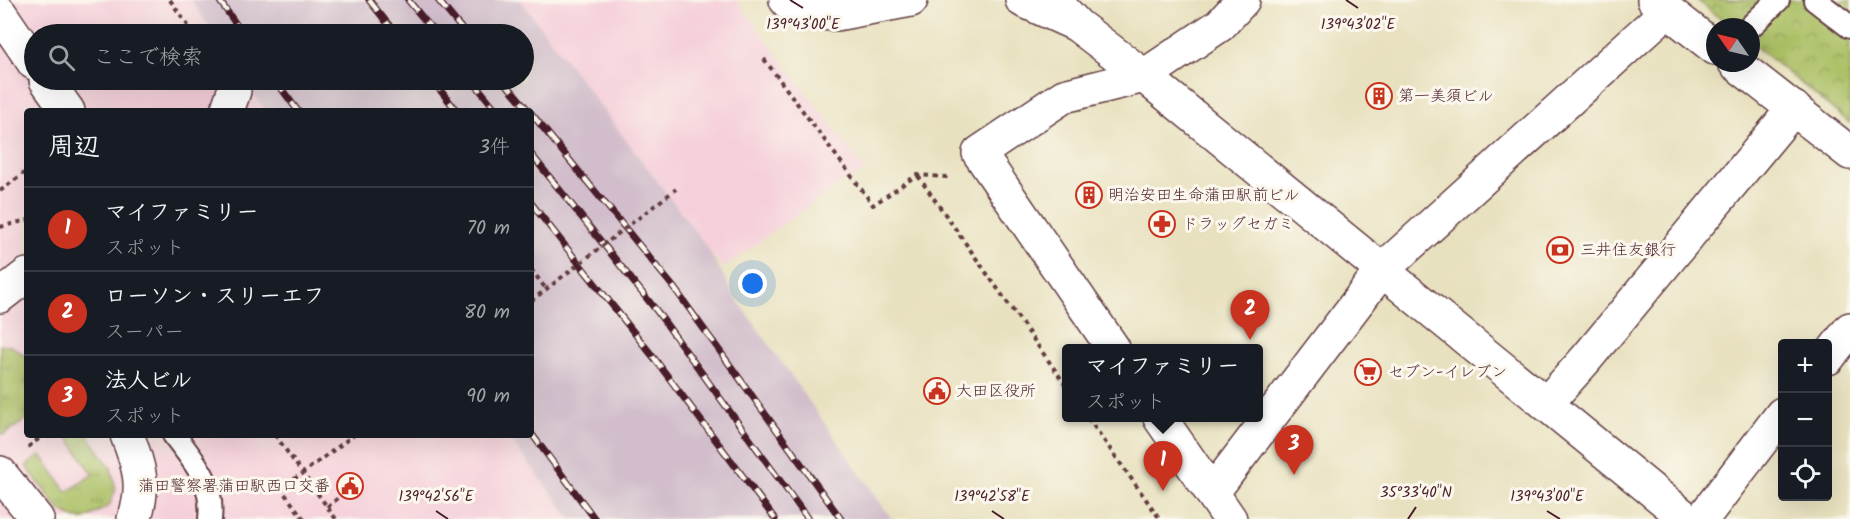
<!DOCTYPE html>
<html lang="ja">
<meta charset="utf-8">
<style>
body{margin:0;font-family:Kalam,"Klee One",sans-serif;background:#242831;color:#f1f3f6}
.controls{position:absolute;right:18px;bottom:18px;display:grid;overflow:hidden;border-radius:6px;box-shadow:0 6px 24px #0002}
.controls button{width:54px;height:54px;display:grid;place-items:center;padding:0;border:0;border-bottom:2px solid #363941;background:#171b24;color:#f1f3f6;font:30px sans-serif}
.compass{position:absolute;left:1706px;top:18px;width:54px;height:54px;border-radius:50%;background:#171b24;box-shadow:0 6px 24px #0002;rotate:304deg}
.you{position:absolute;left:753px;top:284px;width:21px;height:21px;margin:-15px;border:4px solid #fff;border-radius:50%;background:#1a73e8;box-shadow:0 0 0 9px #1a73e833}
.badge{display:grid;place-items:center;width:39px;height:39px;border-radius:50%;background:#c8321e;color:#fff;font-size:20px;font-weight:700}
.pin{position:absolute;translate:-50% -50px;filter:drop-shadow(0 2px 3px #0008)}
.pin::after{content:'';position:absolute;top:32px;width:21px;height:18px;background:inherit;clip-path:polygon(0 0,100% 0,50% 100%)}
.popup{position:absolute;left:1062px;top:344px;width:201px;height:78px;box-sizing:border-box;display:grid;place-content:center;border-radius:6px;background:#171b24;filter:drop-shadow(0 2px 4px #0005);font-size:20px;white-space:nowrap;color:#9ea1a6}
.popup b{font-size:22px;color:#f1f3f6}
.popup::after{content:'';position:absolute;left:50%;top:100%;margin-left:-12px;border:12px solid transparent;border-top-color:#171b24}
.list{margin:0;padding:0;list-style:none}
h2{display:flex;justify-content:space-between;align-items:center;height:78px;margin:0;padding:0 24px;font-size:26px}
h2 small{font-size:20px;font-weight:400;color:#9ea1a6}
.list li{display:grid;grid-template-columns:39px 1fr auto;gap:18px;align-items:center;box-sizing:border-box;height:84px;padding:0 24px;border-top:2px solid #363941}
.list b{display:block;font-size:22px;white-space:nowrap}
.list p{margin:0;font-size:20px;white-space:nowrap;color:#9ea1a6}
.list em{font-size:20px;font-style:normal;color:#9ea1a6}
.icon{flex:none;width:33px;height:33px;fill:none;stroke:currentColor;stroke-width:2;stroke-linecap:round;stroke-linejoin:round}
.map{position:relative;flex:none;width:1850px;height:519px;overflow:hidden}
.search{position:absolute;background:#171b24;box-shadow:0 6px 24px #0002;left:24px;top:24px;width:510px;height:66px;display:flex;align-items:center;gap:15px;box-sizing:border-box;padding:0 21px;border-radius:33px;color:#9ea1a6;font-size:22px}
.panel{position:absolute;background:#171b24;box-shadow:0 6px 24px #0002;left:24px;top:108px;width:510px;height:330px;border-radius:6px}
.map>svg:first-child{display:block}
</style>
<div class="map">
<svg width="1850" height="519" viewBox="0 0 1850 519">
<defs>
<pattern id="grass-tufts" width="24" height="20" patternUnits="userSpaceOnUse" patternTransform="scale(1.5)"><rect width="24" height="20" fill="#aabf63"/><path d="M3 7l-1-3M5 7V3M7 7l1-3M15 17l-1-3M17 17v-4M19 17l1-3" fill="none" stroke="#8c9b52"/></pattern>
<pattern id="park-crowns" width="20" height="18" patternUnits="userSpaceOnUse" patternTransform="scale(1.5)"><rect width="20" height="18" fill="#aabf63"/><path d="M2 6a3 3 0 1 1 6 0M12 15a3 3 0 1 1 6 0" fill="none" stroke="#8c9b52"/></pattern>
</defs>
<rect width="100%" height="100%" fill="#fbf7ec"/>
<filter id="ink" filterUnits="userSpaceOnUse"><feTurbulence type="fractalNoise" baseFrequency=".0167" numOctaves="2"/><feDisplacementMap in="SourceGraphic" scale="12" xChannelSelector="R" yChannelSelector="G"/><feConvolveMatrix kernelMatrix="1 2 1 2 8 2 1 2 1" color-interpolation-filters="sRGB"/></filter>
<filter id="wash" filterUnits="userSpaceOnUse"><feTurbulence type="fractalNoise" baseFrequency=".008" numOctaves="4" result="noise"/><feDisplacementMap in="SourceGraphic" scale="24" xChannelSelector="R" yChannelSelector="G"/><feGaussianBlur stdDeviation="1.35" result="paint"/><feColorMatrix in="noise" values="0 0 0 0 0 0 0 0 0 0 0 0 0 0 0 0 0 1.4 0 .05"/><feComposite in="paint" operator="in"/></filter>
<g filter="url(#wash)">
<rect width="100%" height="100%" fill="#e8e1bf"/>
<g fill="#f5cfda">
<path d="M 0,0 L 191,0 L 214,34 L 34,34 L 34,80 L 244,80 L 266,111 L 27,111 L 27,435 L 507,435 L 570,519 L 0,519 Z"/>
<path d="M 520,0 L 736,0 L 865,170 L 836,186 L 723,268 Z"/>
</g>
<path fill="#d1bdcb" d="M 191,0 L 520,0 L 707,247 L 734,295 L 892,519 L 571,519 L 507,435 L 531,435 L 531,111 L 266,111 L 244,80 L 524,80 L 524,34 L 214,34 Z"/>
<g fill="url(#grass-tufts)" stroke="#7a6f47" stroke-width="1.5">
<path d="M 0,345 L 11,346 L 27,357 L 27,419 L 3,435 L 0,432 Z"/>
<path d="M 69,435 L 88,435 L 111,468 L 116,489 L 109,506 L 85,519 L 76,519 L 58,509 L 26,466 L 41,455 L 67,492 L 93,474 L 67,436 Z"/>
</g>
<path fill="url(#park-crowns)" stroke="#7a6f47" stroke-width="1.5" d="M 1697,0 L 1850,0 L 1850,123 L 1751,43 L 1751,27 L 1731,27 Z"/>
</g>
<g filter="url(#ink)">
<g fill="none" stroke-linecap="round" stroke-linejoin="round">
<defs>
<g id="lane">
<path d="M 1815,0 L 1850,27"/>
<path d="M 1750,27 L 1778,0"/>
<path d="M 174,435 C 195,463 214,482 210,519"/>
</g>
<g id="street">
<path d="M 1654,0 L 1715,48"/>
<path d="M 0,13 L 34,63"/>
<path d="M 1735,63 L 1850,153"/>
<path d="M 46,80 L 68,111"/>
<path d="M 1113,348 L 979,153 L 1064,96 L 1144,76"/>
<path d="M 1828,358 L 1850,329"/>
<path d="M 1546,404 L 1586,359 L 1794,108"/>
<path d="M 1160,418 L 1230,519"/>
<path d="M 1702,519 L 1782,414"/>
</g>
<g id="secondary">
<path d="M 786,0 L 796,12 L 836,14 L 911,0"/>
<path d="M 1022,0 L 1073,23"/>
<path d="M 1054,0 L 1077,25 L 1144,76 L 1687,519"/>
<path d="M 1144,76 L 1220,25 L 1243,0"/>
<path d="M 227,111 L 234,91"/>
<path d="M 0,296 L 27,275"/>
<path d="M 127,435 C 139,465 146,488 134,519"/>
<path d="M 0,473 L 37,519"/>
<path d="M 1212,493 L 1382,270 L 1667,11"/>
</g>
</defs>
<use href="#lane" stroke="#623c41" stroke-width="26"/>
<use href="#street" stroke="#623c41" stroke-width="36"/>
<use href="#secondary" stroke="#623c41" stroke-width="36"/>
<g stroke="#623c41" stroke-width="4" stroke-dasharray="4.5 4.5" stroke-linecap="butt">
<path d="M 170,0 L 194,34"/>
<path d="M 764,59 L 873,205 L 917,175 L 946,177 L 949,175"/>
<path d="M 918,176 L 1067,387"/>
<path d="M 0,191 L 27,171"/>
<path d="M 0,227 L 27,220"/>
<path d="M 531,269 L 546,289"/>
<path d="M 1088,418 L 1160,519"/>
<path d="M 275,435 L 336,519"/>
<path d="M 28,447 L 44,435"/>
<path d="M 327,507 L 352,487"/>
<path d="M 304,519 L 281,489 L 354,435"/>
</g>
<use href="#lane" stroke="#fff" stroke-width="22"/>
<use href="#street" stroke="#fff" stroke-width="33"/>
<use href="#secondary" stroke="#fff" stroke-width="33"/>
<defs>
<g id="rail">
<path d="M 219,0 L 243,34"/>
<path d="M 369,0 L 396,34"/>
<path d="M 408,0 L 436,34"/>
<path d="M 438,0 L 466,34"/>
<path d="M 275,80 L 298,111"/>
<path d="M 432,80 L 457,111"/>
<path d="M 472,80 L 497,111"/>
<path d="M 503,80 L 529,111"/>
<path d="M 531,113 L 675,289 L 841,519"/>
<path d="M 531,154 L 656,310 L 808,519"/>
<path d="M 531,203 L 651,354 L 775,519"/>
<path d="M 531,433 L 595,519"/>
</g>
</defs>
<use href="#rail" stroke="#4a1f2b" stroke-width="7"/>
<use href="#rail" stroke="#fbf7ec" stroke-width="4.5" stroke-dasharray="14" stroke-linecap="butt"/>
<path stroke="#623c41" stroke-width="4" stroke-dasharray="4.5 4.5" stroke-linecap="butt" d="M 531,301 L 676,189"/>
</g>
</g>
<path fill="none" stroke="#4a1f2b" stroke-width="2" d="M 790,0 L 803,8M 1346,0 L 1358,8M 436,511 L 448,519M 992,511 L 1004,519M 1547,511 L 1560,519M 1408,519 L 1416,507"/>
<defs>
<symbol id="building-ring" viewBox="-11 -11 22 22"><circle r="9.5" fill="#fbf7ec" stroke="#c8321e" stroke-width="1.5"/><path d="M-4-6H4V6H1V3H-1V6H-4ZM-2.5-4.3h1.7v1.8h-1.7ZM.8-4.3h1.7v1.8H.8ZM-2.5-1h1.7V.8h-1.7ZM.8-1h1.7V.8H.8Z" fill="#c8321e"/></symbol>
<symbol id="pharmacy-ring" viewBox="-11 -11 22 22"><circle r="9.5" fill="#fbf7ec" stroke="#c8321e" stroke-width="1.5"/><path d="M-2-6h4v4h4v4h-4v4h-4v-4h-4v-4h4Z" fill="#c8321e"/></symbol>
<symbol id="bank-ring" viewBox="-11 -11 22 22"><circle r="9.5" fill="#fbf7ec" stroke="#c8321e" stroke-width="1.5"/><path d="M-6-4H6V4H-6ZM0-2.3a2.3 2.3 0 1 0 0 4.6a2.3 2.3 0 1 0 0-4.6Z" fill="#c8321e"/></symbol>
<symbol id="supermarket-ring" viewBox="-11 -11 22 22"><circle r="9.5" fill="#fbf7ec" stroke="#c8321e" stroke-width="1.5"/><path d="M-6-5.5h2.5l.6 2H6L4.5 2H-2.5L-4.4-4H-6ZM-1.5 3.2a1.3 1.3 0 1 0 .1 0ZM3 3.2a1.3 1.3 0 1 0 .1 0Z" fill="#c8321e"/></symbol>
<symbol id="civic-ring" viewBox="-11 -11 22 22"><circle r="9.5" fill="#fbf7ec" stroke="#c8321e" stroke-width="1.5"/><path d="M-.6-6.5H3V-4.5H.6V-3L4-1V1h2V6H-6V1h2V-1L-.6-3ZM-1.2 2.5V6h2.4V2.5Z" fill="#c8321e"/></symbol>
</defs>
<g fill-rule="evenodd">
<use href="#building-ring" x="1364" y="81" width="30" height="30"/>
<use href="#building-ring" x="1074" y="180" width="30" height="30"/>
<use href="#pharmacy-ring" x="1147" y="209" width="30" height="30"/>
<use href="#bank-ring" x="1545" y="235" width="30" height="30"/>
<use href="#supermarket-ring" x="1353" y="357" width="30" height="30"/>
<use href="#civic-ring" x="922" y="376" width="30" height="30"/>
<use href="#civic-ring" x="335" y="471" width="30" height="30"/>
</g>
<g text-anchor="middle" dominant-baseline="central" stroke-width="6" stroke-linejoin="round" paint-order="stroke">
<g font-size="16" fill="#4a1f2b" stroke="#fbf7ec" text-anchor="start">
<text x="1398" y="96">第一美須ビル</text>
<text x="1108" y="195">明治安田生命蒲田駅前ビル</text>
<text x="1182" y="224">ドラッグセガミ</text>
<text x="1580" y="250">三井住友銀行</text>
<text x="1388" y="372">セブン-イレブン</text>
<text x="956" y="391">大田区役所</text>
<text x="330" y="486" text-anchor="end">蒲田警察署蒲田駅西口交番</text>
</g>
</g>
<g font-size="15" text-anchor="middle" fill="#4a1f2b" stroke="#fbf7ec" stroke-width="6" stroke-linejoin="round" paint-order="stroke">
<text x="1358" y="29">139°43'02"E</text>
<text x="803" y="29">139°43'00"E</text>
<text x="1416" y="497">35°33'40"N</text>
<text x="436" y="501">139°42'56"E</text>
<text x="992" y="501">139°42'58"E</text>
<text x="1547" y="501">139°43'00"E</text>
</g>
</svg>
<div class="controls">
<button>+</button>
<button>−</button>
<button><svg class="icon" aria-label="locate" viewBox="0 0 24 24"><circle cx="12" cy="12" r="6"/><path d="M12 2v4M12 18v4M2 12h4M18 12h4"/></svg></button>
</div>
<svg class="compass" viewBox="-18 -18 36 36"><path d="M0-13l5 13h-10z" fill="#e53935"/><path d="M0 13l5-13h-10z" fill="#9ea1a6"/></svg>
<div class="you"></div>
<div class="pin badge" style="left:1163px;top:491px">1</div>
<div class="popup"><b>マイファミリー</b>スポット</div>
<div class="pin badge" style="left:1250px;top:340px">2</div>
<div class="pin badge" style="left:1294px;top:475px">3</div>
<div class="search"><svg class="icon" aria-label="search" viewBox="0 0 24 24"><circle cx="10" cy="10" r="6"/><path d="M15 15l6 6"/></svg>ここで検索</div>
<section class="panel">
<h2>周辺<small>3件</small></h2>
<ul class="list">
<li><span class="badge">1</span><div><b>マイファミリー</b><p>スポット</p></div><em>70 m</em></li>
<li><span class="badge">2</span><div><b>ローソン・スリーエフ</b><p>スーパー</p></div><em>80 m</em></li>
<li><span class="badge">3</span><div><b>法人ビル</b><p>スポット</p></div><em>90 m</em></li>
</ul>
</section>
</div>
